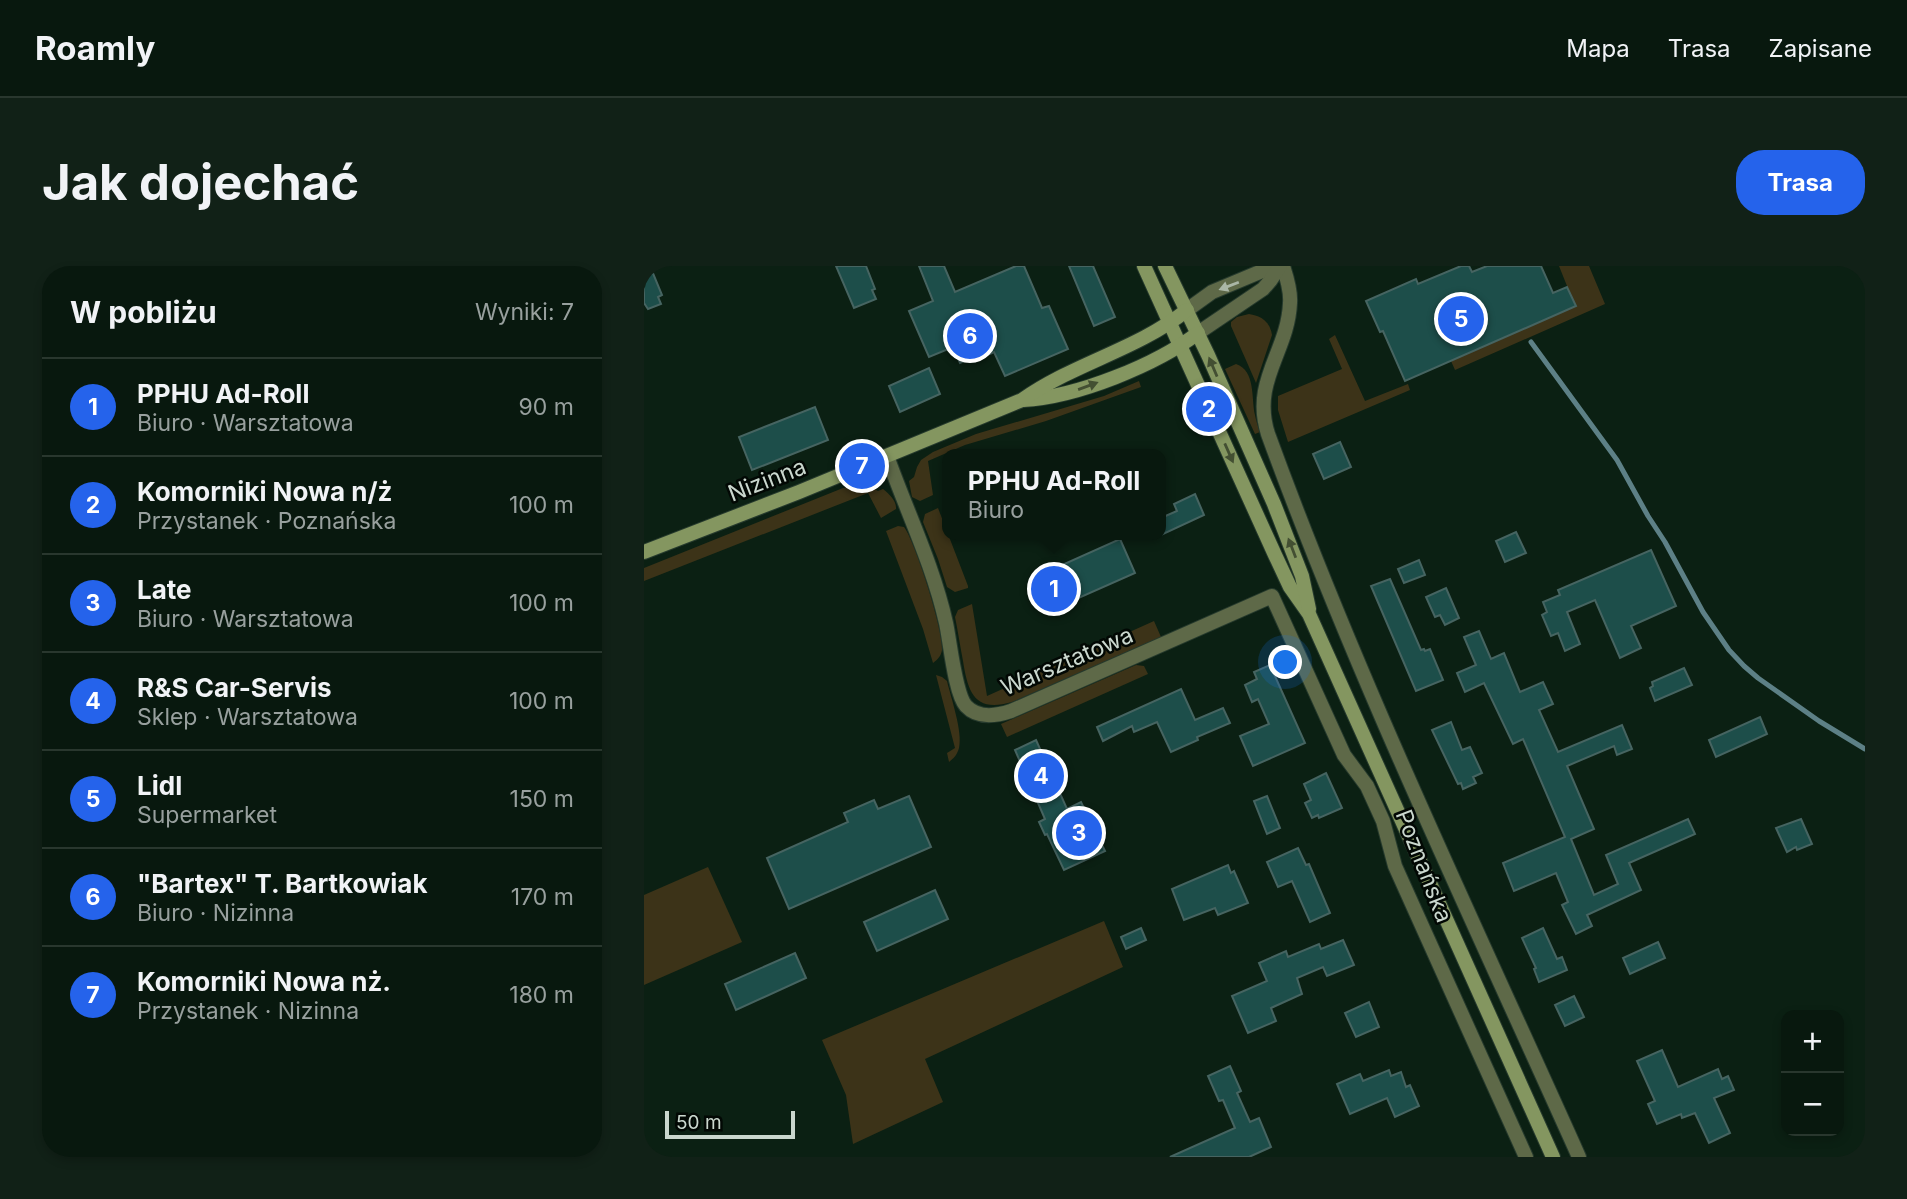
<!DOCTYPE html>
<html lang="pl">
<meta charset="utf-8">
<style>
body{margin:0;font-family:Inter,sans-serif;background:#112117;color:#f1f3f6}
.controls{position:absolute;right:21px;bottom:21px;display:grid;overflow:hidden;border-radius:14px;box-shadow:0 4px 10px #0003}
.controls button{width:63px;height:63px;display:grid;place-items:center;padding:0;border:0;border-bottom:2px solid #29372e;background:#08180e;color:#f1f3f6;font:35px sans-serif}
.scale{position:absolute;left:21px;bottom:18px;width:130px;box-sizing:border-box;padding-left:7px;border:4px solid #cad7ce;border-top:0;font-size:19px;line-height:24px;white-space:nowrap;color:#cad7ce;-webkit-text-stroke:5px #020804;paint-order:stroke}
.you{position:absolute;left:642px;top:397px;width:24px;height:24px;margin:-18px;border:5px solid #fff;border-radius:50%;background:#1a73e8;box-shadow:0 0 0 10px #1a73e833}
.badge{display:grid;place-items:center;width:46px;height:46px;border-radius:50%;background:#2563eb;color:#fff;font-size:23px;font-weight:700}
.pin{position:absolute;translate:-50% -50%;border:4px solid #fff;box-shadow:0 2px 7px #0006}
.popup{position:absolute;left:298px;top:183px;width:224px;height:91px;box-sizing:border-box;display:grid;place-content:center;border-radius:14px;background:#08180e;filter:drop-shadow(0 2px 5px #0005);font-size:23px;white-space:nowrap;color:#98a09e}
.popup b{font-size:26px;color:#f1f3f6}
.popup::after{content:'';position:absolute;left:50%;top:100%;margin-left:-14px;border:14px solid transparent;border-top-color:#08180e}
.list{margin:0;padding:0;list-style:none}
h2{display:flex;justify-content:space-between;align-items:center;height:91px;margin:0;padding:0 28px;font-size:30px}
h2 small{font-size:23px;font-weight:400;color:#98a09e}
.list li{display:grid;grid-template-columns:46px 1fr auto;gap:21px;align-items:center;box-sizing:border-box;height:98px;padding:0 28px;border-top:2px solid #29372e}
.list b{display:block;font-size:26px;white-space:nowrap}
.list p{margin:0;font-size:23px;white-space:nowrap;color:#98a09e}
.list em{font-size:23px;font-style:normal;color:#98a09e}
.map{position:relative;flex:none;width:1221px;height:891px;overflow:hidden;border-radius:28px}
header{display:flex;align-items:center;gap:42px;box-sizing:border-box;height:98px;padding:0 35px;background:#08180e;border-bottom:2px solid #29372e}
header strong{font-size:33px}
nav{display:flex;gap:38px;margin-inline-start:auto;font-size:24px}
.intro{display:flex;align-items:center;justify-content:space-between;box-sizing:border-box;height:168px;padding:0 42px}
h1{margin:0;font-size:49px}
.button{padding:18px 32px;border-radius:28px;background:#2563eb;color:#fff;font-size:24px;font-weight:700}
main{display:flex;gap:42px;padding:0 42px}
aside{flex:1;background:#08180e;border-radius:28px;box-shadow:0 4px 10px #0003}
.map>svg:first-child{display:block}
</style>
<header>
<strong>Roamly</strong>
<nav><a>Mapa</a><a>Trasa</a><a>Zapisane</a></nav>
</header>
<div class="intro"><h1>Jak dojechać</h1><a class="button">Trasa</a></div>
<main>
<aside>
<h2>W pobliżu<small>Wyniki: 7</small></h2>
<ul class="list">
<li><span class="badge">1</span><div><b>PPHU Ad-Roll</b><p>Biuro · Warsztatowa</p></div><em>90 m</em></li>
<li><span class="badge">2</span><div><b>Komorniki Nowa n/ż</b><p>Przystanek · Poznańska</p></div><em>100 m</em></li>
<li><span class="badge">3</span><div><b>Late</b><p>Biuro · Warsztatowa</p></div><em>100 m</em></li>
<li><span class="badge">4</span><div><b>R&amp;S Car-Servis</b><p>Sklep · Warsztatowa</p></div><em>100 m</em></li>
<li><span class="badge">5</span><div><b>Lidl</b><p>Supermarket</p></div><em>150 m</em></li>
<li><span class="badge">6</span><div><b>&quot;Bartex&quot; T. Bartkowiak</b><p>Biuro · Nizinna</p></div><em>170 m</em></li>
<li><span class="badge">7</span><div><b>Komorniki Nowa nż.</b><p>Przystanek · Nizinna</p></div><em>180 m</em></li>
</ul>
</aside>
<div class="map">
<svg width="1221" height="891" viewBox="0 0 1221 891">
<rect width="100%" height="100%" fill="#0b2013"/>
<g fill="#3c3318">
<path d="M 915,0 L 945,0 L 961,38 L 811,104 L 807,95 L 931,40 Z"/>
<path d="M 605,48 C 618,50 626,56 628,69 L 612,117 L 587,60 L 587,56 L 593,51 Z"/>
<path d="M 691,69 L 721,135 L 764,118 L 766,124 L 644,176 L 634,144 L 634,130 L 698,103 L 685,73 Z"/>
<path d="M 592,98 C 612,105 607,132 611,149 C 612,155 614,160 616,166 L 611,168 L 581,103 Z"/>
<path d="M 495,115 L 497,121 L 402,155 L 321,179 L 284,195 L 289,229 L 276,235 L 268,231 L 265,215 L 270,211 L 273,201 L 277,194 L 289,186 L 332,168 L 460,130 Z"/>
<path d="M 216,219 L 225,220 L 234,225 L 239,223 C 245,228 253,235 252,243 L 237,252 L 224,227 L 0,315 L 0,302 L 199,222 Z"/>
<path d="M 294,242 L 324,320 L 324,322 L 311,326 L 303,321 L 294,293 L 279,256 L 281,248 Z"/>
<path d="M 254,260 L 260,261 C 271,275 300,366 298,384 C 297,390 294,393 289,397 L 279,363 L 242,265 Z"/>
<path d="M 328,338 L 343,430 L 510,355 L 517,371 L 368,436 C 331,447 324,427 319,395 C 316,380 314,365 311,351 L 314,344 Z"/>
<path d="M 492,399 L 500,400 L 504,408 L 363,471 L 357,458 Z"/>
<path d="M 292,409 L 298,411 L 303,415 C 307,432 319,466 315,482 C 313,489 310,492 305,496 L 303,487 L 311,482 Z"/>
<path d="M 64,601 L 98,676 L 0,719 L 0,629 Z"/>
<path d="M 460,655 L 479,701 L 281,793 L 299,836 L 209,878 L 202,829 L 178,774 Z"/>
</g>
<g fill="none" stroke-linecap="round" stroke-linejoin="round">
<path stroke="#5d8086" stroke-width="5" d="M 887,76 L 973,194 L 1004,250 L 1021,276 L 1059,346 L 1085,384 L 1100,400 L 1114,412 L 1175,455 L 1221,483"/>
</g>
<g fill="#1d4e4a" stroke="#466461" stroke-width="2">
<path d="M 0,0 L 6,0 L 18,29 L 14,31 L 17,38 L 4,43 L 0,37 Z"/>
<path d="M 192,0 L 222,0 L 231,23 L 228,24 L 232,33 L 210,42 Z"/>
<path d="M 275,0 L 300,0 L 311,26 L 372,0 L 380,0 L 398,42 L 405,40 L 424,83 L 361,110 L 350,86 L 346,88 L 344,85 L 316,97 L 309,81 L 285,91 L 265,45 L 289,35 Z"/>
<path d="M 425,0 L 449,0 L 471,51 L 450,60 Z"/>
<path d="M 817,0 L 825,0 L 828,6 L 843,0 L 897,0 L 909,27 L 923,21 L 932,40 L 761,115 L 739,65 L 736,66 L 722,35 L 772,13 L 774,18 Z"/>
<path d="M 285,102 L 296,128 L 256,146 L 245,120 Z"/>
<path d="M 171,141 L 184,174 L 108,204 L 95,171 Z"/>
<path d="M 696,176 L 707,201 L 680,213 L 669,188 Z"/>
<path d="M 551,228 L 560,249 L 517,269 L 517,252 L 533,245 L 530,238 Z"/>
<path d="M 872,266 L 882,287 L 861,296 L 852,275 Z"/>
<path d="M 476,273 L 491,307 L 403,346 L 389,312 Z"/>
<path d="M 1007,284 L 1032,340 L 987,360 L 997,382 L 976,392 L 951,334 L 923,346 L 936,378 L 921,385 L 914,367 L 907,370 L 898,349 L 903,346 L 899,336 L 916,329 L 914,324 Z"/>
<path d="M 775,294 L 781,309 L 760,317 L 754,303 Z"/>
<path d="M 746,313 L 777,384 L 780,383 L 781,385 L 786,383 L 799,414 L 772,425 L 727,320 Z"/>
<path d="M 802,322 L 815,352 L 801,359 L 796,349 L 791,351 L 782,331 Z"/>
<path d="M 835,365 L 847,393 L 860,387 L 876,426 L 899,416 L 909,438 L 895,444 L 914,486 L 978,459 L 988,483 L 973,489 L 970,480 L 923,500 L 950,563 L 927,573 L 950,629 L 974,618 L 962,589 L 1044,553 L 1051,568 L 985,597 L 997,624 L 943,649 L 948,660 L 932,668 L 918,639 L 924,636 L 912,607 L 870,625 L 859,597 L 921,571 L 879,473 L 869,478 L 840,417 L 821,426 L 813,407 L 832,399 L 820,371 Z"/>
<path d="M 626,399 L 661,477 L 609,500 L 596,470 L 625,458 L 614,433 L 608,436 L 601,419 L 613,413 L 610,406 Z"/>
<path d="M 1040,402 L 1048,419 L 1011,435 L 1006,422 L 1009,420 L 1008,416 Z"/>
<path d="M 537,423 L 551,454 L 579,442 L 586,457 L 553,471 L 554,474 L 527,486 L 513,456 L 490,466 L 488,460 L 459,475 L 453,461 Z"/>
<path d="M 1116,451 L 1123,468 L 1072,491 L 1065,474 Z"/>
<path d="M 807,456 L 818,484 L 826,481 L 838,507 L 829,511 L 832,517 L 819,523 L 817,517 L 814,518 L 788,464 Z"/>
<path d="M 392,474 L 423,543 L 437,536 L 461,585 L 420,604 L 403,568 L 401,569 L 395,556 L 401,553 L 371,484 Z"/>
<path d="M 682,507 L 698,542 L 675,552 L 674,549 L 668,552 L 661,537 L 667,534 L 660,518 Z"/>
<path d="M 265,530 L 287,581 L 145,643 L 123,592 L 204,556 L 200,547 L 230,534 L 234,543 Z"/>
<path d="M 623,530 L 636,562 L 623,568 L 610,535 Z"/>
<path d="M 1157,553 L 1168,578 L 1153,584 L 1152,581 L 1143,586 L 1132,562 Z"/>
<path d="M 654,582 L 662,599 L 665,598 L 686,647 L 666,656 L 648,615 L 634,621 L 623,596 Z"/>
<path d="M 584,599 L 587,607 L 590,605 L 604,637 L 574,649 L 571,642 L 540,654 L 528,623 Z"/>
<path d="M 291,624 L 304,653 L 233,685 L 220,656 Z"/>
<path d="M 497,662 L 502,674 L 482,683 L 477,671 Z"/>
<path d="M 899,662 L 913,693 L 918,691 L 923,704 L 895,716 L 890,703 L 892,702 L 878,672 Z"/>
<path d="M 699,674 L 710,699 L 683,710 L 679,701 L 653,712 L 658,728 L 627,742 L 632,755 L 604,767 L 588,730 L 623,715 L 615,697 L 642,685 L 644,691 L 675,678 L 677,683 Z"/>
<path d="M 1014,676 L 1021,692 L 986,708 L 979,692 Z"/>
<path d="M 151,687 L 162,712 L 92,744 L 81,718 Z"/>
<path d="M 930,730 L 940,751 L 921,760 L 911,739 Z"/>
<path d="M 725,736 L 735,761 L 712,771 L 701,747 Z"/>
<path d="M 1018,784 L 1034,821 L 1074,803 L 1078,813 L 1084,810 L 1090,824 L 1070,832 L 1086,867 L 1065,877 L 1051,847 L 1038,852 L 1037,848 L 1013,858 L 1004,838 L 1011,835 L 993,795 Z"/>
<path d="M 586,800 L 597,825 L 593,827 L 606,856 L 615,852 L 627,881 L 605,891 L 526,891 L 591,862 L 579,834 L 575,835 L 564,810 Z"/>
<path d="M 745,804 L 747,810 L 757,806 L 762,821 L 766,819 L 775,840 L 751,851 L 743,832 L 706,848 L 693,818 L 716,808 L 719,815 Z"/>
</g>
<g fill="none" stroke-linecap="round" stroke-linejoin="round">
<defs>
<g id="street">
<path d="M 639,0 C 643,12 647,25 646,37 C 644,86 607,115 624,168 C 714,415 828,652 935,891"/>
<path d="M 543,44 L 568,26 L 630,0"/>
<path d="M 554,67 L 619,23 L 626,15 L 636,0"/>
<path d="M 243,190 C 263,246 289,299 302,357 C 306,375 311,428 322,440 C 334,453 352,450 367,445 L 628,330 L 700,489 L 723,520 L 739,555 L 751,600 L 882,891"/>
</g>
<g id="secondary">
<path d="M 500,0 L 631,289 L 646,321 L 665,348 L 909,891"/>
<path d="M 521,0 L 564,89 L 630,238 L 658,310 L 665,343"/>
<path d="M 379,134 C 433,131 512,99 554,67"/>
<path d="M 0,286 L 155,226 L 378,134 C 430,97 493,84 543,44"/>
</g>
</defs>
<use href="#street" stroke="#263a2d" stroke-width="16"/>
<use href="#secondary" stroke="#263a2d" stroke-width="16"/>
<use href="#street" stroke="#5e6948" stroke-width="14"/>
<use href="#secondary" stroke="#849660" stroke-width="14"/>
</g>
<defs><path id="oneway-solid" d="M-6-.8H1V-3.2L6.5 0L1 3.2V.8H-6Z" transform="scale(1.75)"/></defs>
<use fill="#aab6a6" href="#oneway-solid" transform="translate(585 20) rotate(159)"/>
<g fill="#434f32">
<use href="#oneway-solid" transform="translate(569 101) rotate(-113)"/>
<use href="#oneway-solid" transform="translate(444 120) rotate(-20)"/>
<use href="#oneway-solid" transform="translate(585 187) rotate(66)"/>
<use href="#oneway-solid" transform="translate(648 282) rotate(-111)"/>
</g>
<g text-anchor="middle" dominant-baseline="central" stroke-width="5" stroke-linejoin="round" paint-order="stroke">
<g font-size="23" fill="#cad7ce" stroke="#020804">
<text transform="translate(123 214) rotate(-21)">Nizinna</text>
<text transform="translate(423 395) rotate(-23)">Warsztatowa</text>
<text transform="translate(780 600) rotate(69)">Poznańska</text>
</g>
</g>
</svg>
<div class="controls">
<button>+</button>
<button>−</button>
</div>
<div class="scale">50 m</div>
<div class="you"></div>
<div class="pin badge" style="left:410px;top:323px">1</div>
<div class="popup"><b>PPHU Ad-Roll</b>Biuro</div>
<div class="pin badge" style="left:565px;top:143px">2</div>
<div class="pin badge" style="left:435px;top:567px">3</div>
<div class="pin badge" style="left:397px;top:510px">4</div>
<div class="pin badge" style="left:817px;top:53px">5</div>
<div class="pin badge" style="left:326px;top:70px">6</div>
<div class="pin badge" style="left:218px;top:200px">7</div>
</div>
</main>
